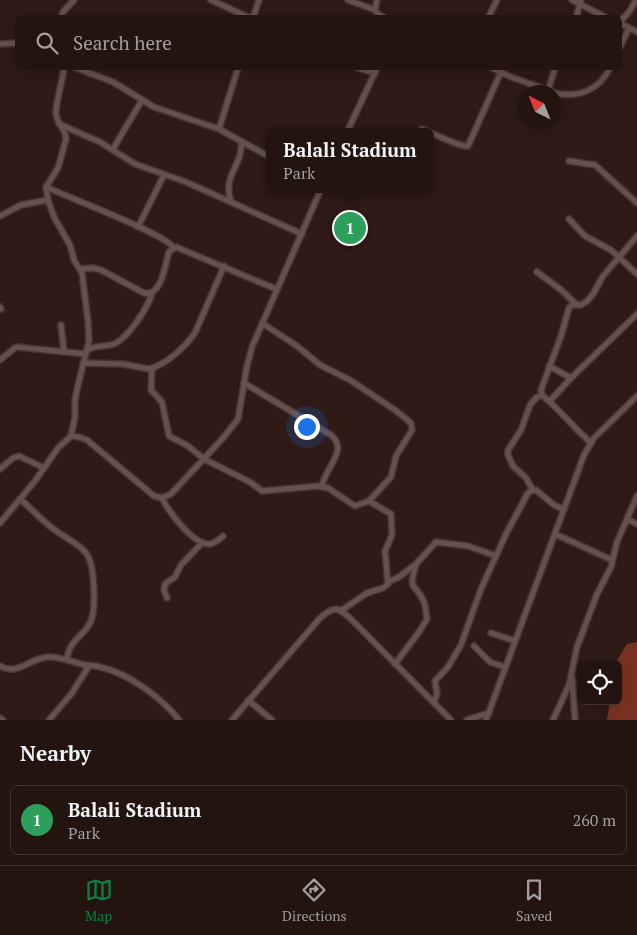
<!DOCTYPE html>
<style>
body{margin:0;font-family:"PT Serif",serif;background:#2b1d19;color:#f1f3f6}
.controls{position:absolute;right:15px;bottom:15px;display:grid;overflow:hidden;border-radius:8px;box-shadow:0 5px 20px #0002}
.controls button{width:45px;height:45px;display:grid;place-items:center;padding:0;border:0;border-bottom:1px solid #403330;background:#231410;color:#f1f3f6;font:25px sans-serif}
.compass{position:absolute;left:517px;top:85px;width:45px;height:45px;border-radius:50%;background:#231410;box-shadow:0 5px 20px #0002;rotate:317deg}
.you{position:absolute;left:306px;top:426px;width:18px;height:18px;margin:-12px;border:4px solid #fff;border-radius:50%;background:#1a73e8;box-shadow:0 0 0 8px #1a73e833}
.badge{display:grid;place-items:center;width:32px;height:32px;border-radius:50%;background:#0b8043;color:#fff;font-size:16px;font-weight:700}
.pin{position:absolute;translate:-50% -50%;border:2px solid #fff;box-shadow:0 1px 5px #0006}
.popup{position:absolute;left:266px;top:128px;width:168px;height:65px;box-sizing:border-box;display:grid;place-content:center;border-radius:8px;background:#231410;filter:drop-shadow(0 1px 4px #0005);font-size:16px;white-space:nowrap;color:#a39e9f}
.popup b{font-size:19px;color:#f1f3f6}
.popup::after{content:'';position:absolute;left:50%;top:100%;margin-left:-10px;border:10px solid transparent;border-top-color:#231410}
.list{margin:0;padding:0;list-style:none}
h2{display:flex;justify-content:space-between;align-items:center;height:65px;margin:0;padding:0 20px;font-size:21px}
h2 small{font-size:16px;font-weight:400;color:#a39e9f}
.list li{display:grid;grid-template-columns:32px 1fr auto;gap:15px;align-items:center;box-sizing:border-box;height:70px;margin:0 10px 10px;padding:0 10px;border:1px solid #403330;border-radius:8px}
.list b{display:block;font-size:19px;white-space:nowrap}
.list p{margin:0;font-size:16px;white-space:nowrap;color:#a39e9f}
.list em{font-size:16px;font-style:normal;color:#a39e9f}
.icon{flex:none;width:28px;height:28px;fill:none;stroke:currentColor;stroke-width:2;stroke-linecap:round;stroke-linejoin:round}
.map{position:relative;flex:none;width:637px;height:720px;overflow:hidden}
.search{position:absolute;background:#231410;box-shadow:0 5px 20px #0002;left:15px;right:15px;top:15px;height:55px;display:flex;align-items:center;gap:12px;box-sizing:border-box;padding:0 18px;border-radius:8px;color:#a39e9f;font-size:19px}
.sheet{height:145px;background:#231410}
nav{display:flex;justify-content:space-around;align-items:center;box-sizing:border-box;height:70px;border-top:1px solid #403330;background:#231410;font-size:14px;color:#a39e9f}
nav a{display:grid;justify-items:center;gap:2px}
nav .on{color:#0b8043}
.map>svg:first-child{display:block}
</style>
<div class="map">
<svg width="637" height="720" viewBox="0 0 637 720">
<rect width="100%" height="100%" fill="#2f1a15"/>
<path fill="#793222" d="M 637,642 L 637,720 L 607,720 L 610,701 L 618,701 L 618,664 L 615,664 L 627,644 Z"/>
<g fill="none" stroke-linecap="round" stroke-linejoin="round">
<defs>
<g id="minor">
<path d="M 211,0 L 250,18"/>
<path d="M 348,0 L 375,10"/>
<path d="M 377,0 L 375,10 L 378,14 L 385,18"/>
<path d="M 572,0 L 607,18"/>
<path d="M 61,18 L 63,12 L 74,0"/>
<path d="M 253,18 L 259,0"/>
<path d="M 488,18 L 497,0"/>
<path d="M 576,18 L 581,0"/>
<path d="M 620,22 L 629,12 L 636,0"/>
<path d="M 620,23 L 637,32"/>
<path d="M 0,44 L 18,43"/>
<path d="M 620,47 L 629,28"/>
<path d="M 64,68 C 63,79 55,105 56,114 C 57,124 66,129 66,139 L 58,168 L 46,187 L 48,200 L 54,217 L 70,245 L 74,260 L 82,273 L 88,321 L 89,341 L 78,385 L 75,400 L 75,417 L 71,436"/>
<path d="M 76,68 L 113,82 L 154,107 L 219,129 L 270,157"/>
<path d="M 358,68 L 375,73"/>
<path d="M 492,68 L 511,77 L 553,92"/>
<path d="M 548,91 L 555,68"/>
<path d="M 554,93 C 579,98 599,90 610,68"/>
<path d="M 59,124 L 100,142 L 135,164 L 186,182 L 302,234"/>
<path d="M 219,129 L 238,68"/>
<path d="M 422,129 C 433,133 458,147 468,146 L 501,72"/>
<path d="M 347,132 L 377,68"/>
<path d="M 113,149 L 142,100"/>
<path d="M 569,161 L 595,165 L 637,203"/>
<path d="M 46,187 C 67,197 165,234 173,247"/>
<path d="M 231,202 C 225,181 232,176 239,158 C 241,153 241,147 242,142"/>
<path d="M 0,216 L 21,205 L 48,200"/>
<path d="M 569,219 L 585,236 L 611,250 L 637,274"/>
<path d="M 138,227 L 164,175"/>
<path d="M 80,269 L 93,268 L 101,270 L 144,293 C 162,297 165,264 169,252 L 176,247 L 276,289"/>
<path d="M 537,272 L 560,289 L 576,304"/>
<path d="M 0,307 L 1,309"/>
<path d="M 262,323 L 297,346 L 320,365 L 350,380 L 395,410 L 411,423 L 412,430 L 396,456 L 391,477 L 369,501"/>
<path d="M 61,325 L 64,352"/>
<path d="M 87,350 C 96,345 105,347 114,344 C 128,338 148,308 152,293"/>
<path d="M 0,360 L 16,347 L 86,354"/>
<path d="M 83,363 L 123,364 L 149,369 C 167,364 184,348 195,333 L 224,266"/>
<path d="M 549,366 L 571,378"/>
<path d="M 152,369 L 151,390 L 162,402 L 169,436 L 188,446 L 204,459 L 250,482 L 262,491 L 319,486 L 328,488 L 355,506 L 369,501 L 391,514 L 392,535 L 385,551 L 388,584 L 383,588 L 367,593 L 342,610"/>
<path d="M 244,383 L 331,435 C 349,450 325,468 322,486"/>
<path d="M 550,401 L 571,378 L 637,314"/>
<path d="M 591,443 C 574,428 559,409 542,395 L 541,390 L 561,336 L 569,308 L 572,305 L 581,305 L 587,301 L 593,294 L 603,276 L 637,236"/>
<path d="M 0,469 L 13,458 L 19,456 L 44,468"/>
<path d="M 533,490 L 526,478 L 513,466 L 508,455 L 508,450 L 521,430 L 530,405 L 537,397 L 542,395"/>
<path d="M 162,498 C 169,512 193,545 210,544 C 215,543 219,540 223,536"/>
<path d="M 20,499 C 32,509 42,521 55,530 C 65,538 78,543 86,553 C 95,564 96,608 91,621 C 85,636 68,640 67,660"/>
<path d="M 627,519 L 637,524"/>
<path d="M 0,523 L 35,481 L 58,448 L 71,436 L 79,437 L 87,440 L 154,496 L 162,498 L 171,494 L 224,437 L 238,419 L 247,366 L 252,347 L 321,189"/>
<path d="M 555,534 L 612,560"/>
<path d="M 388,582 L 399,577 L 416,564 L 436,542 L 468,546 L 496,556"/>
<path d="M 167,598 L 164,590 L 165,584 L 175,577 L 181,565 L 202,543"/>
<path d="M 491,633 L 515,641"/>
<path d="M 474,646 L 490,662 L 505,667"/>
<path d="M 395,664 L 419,632 L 427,619 C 426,614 426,608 424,602 C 416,582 407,593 416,565"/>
<path d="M 0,666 C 17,676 29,659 47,657 C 60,656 72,662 85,665 C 90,666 95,665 100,667 C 128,673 162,698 179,720"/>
<path d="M 572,678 L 575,720"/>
<path d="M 248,700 L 272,720"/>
<path d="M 434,702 L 437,694 L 435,681 L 448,667 L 461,645 L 481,589 L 506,534 L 528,493 L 531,491 L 536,490 L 554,505 L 563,509"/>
<path d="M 0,718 L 3,720"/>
<path d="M 49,720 L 72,693 L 89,666"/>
<path d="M 232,720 L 320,618 C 335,605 338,607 352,620 L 451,720"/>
<path d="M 467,720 L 489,713"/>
<path d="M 486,720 L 584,455 L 594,438 L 637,396"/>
<path d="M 553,720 L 569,685 L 577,647 L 597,594 L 611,567 L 617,542 L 637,496"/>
</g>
</defs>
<use href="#minor" stroke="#463633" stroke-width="8"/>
<use href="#minor" stroke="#68504a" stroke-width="5"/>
</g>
</svg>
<div class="controls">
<button><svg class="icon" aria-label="locate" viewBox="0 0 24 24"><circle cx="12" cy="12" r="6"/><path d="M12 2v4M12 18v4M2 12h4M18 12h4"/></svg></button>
</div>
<svg class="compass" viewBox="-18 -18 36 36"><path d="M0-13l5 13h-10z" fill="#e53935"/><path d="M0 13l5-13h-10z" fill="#a39e9f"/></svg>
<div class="you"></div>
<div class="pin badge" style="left:350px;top:228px;background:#2e9e5b">1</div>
<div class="popup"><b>Balali Stadium</b>Park</div>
<div class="search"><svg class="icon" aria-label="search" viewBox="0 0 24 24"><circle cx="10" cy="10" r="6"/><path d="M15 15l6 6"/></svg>Search here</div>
</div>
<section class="sheet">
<h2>Nearby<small></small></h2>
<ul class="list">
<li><span class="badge" style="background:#2e9e5b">1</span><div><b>Balali Stadium</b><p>Park</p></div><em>260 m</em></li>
</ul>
</section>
<nav>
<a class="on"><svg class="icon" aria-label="map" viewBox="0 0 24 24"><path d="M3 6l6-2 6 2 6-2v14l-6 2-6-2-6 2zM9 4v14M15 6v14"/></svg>Map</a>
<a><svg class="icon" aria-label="directions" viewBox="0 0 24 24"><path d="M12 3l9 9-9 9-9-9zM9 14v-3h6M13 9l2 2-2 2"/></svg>Directions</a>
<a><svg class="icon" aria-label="saved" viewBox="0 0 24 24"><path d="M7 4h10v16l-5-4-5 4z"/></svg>Saved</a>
</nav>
